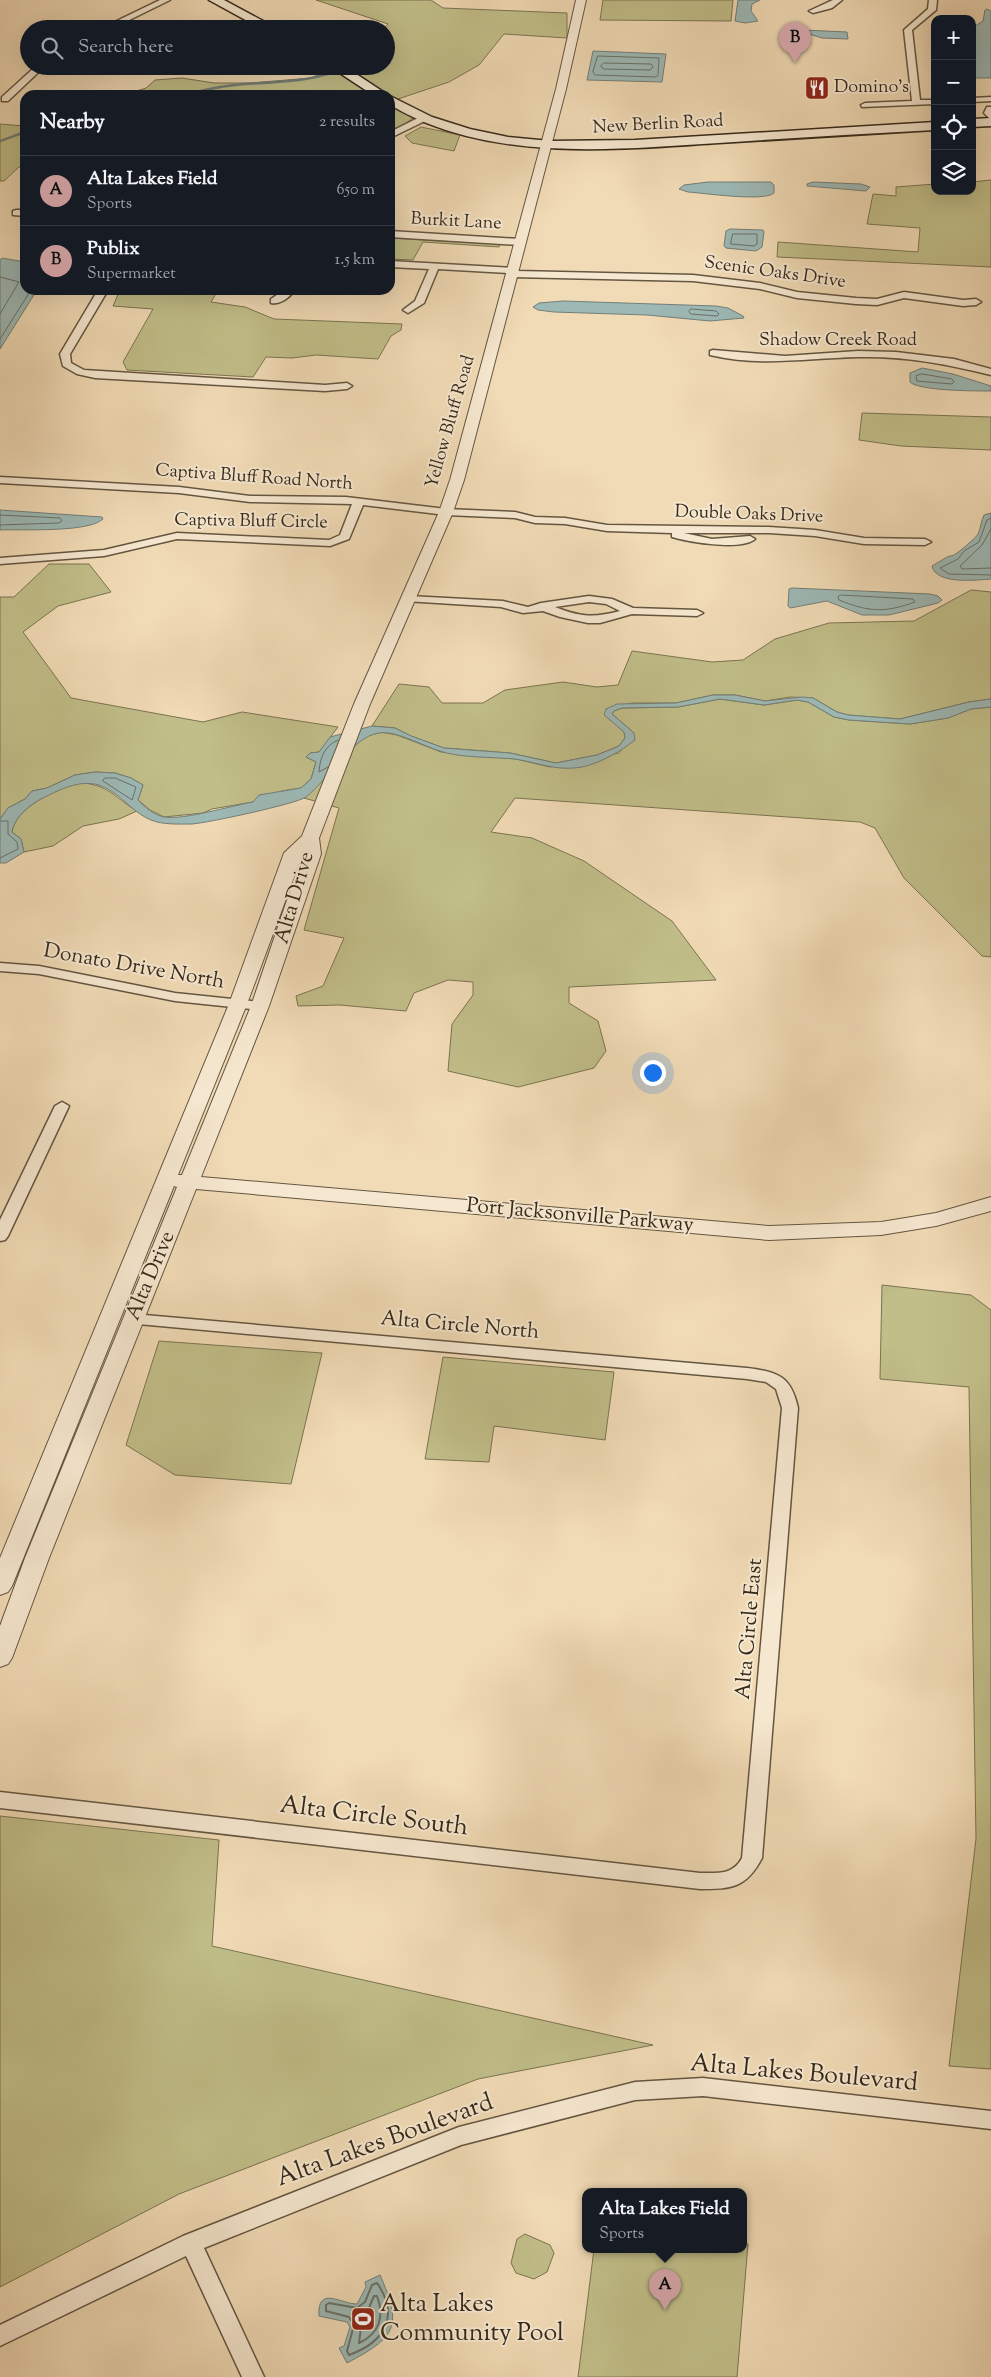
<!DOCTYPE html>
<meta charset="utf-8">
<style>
body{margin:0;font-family:"Sorts Mill Goudy",serif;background:#20242c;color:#f1f3f6}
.controls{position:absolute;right:15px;top:15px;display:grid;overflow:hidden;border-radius:10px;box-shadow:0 5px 20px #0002}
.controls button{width:45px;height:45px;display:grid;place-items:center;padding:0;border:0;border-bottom:1px solid #363941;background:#171b24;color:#f1f3f6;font:25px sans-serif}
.you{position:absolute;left:652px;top:1072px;width:18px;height:18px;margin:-12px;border:4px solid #fff;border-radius:50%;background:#1a73e8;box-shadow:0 0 0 8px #1a73e833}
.badge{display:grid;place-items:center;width:32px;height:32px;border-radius:50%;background:#c59692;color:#111;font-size:16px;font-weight:700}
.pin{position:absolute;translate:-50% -41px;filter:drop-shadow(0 1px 2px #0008)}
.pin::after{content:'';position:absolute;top:26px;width:18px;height:15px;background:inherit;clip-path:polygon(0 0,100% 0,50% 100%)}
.popup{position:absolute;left:582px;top:2188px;width:165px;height:65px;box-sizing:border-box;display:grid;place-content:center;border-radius:10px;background:#171b24;filter:drop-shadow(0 1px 4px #0005);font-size:16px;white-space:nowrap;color:#9ea1a6}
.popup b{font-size:19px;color:#f1f3f6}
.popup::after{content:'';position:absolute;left:50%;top:100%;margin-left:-10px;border:10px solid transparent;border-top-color:#171b24}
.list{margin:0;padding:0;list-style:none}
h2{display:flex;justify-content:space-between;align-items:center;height:65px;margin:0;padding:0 20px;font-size:21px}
h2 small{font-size:16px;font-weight:400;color:#9ea1a6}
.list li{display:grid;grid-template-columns:32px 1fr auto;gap:15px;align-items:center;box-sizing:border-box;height:70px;padding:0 20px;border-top:1px solid #363941}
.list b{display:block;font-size:19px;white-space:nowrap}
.list p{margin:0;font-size:16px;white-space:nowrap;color:#9ea1a6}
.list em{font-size:16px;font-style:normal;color:#9ea1a6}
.icon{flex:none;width:28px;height:28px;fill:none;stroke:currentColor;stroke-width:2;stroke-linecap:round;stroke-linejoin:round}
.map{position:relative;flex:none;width:991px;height:2377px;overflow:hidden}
.search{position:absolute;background:#171b24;box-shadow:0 5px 20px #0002;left:20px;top:20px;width:375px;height:55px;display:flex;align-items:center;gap:12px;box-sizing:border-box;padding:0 18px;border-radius:28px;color:#9ea1a6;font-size:19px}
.panel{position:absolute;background:#171b24;box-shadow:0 5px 20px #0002;left:20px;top:90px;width:375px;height:205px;border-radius:15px}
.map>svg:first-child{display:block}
</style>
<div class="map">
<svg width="991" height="2377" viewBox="0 0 991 2377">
<rect width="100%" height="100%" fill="#f1dbb6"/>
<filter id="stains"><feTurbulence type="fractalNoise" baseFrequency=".004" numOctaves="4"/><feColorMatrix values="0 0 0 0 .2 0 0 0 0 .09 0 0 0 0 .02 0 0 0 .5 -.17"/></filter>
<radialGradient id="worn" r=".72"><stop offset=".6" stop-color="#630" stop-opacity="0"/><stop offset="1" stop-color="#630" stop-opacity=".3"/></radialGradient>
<g fill="#c1be89" stroke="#7b7452">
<path d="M 316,0 L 431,0 L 443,8 L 567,13 L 567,38 L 504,34 L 479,65 L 449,82 L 395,100 L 390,95 L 340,66 L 386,66 L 386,29 L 383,29 L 388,24 Z"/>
<path d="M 603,0 L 733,0 L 731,21 L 600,20 Z"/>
<path d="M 334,68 L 374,95 L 124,95 L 146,88 L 155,80 L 182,78 L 214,83 L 250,83 L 311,78 Z"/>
<path d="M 390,105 L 413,118 L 402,126 L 390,130 Z"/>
<path d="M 0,124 L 25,126 L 25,167 L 19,167 L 4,181 L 0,181 Z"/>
<path d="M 421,127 L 460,135 L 454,151 L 412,143 L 405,136 Z"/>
<path d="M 991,180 L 991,267 L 777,257 L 778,242 L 918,252 L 920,228 L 867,224 L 873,194 L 896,196 L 896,187 L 935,184 L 935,191 L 972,191 L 972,182 Z"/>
<path d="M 390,238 L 500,244 L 499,247 L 423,242 L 413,260 L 390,259 Z"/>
<path d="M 120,290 L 218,290 L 211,302 L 245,307 L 274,319 L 402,324 L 401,330 L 391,336 L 378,359 L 316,355 L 292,358 L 266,357 L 253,377 L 127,370 L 123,362 L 153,309 L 113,306 Z"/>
<path d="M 862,413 L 991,417 L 991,450 L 901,446 L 859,440 Z"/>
<path d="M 49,564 L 89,564 L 111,592 L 58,606 L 23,632 L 71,698 L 203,722 L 242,712 L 338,727 L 319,752 L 310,753 L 306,757 L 316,762 L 311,779 L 301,788 L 282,791 L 253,802 L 212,809 L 203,813 L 164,817 L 150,810 L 138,800 L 143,785 L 131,778 L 115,773 L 95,772 L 75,775 L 47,788 L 32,791 L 25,799 L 8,808 L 0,819 L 0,597 L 14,597 Z"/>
<path d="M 971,590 L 991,592 L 991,699 L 969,702 L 900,719 L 848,715 L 837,712 L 813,698 L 790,697 L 765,701 L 735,695 L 713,695 L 676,703 L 632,703 L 606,709 L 624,732 L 625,738 L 619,746 L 597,755 L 556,763 L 510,753 L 444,748 L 411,736 L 395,728 L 372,726 L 399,684 L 429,687 L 442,703 L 483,703 L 505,690 L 563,682 L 597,687 L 618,685 L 632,651 L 712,662 L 743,660 L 775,639 L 829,623 L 914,621 Z"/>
<path d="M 720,699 L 764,705 L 797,700 L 808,702 L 834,717 L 849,720 L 910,724 L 948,718 L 971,709 L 991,707 L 991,957 L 982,956 L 904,878 L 875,828 L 860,822 L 515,798 L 491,832 L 532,838 L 584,861 L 672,921 L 716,980 L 569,987 L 569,1003 L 598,1021 L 606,1051 L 594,1068 L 518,1087 L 448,1071 L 452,1024 L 473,995 L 473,982 L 448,980 L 414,993 L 406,1011 L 340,1005 L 298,1006 L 296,996 L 323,986 L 344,938 L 304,930 L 339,808 L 304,798 L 364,737 L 380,732 L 397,735 L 441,752 L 516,759 L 550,767 L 619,753 L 634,733 L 612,714 L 614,711 L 622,708 L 678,707 Z"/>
<path d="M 78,782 C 111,786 111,795 137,811 L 119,819 L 83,826 L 53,846 L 24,852 L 21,839 L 12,832 C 15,807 56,790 78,782 Z"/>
<path d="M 882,1285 L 971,1295 L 991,1310 L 991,2069 L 949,2066 L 976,1839 L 969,1387 L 880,1379 Z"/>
<path d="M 159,1341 L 322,1353 L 291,1484 L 175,1475 L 126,1445 Z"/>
<path d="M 443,1357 L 614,1372 L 605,1440 L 494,1426 L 489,1462 L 425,1459 Z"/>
<path d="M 0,1816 L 219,1840 L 212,1946 L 653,2045 L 478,2079 L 179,2194 L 0,2287 Z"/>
<path d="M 525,2234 L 550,2245 L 554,2253 L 547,2272 L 534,2279 L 516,2273 L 511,2263 L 517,2239 Z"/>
<path d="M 744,2243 L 748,2244 L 737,2377 L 578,2377 L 594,2249 L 744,2249 Z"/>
</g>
<g fill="#9db9b6" stroke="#737f78">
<path d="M 738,0 L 760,0 L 752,4 L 751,11 L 758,21 L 745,23 L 735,21 Z"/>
<path d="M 987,9 L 991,11 L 991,78 L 972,78 L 972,28 L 983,21 L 985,10 Z"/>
<path d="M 803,30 L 847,32 L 848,39 L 822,38 L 802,32 Z"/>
<path d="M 593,51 L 666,54 L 662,82 L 587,80 Z"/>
<path d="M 708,182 L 771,182 L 774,185 L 774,193 C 764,202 704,193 688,192 L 679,189 L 684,185 Z"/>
<path d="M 813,182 L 861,184 L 870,187 L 866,191 L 807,186 L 807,184 Z"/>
<path d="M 730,229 L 763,230 L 764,232 L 762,247 L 756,251 L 726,248 L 724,246 L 726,231 Z"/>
<path d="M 2,258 L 25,262 L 25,290 L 37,290 L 0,349 L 0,260 Z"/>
<path d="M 563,301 L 716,306 L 728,308 L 743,316 L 744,318 L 710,321 L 647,315 L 554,312 L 538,310 L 533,307 L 539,303 Z"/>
<path d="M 922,368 L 953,374 L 991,386 L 991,391 C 976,391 919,391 910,382 L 910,373 Z"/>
<path d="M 0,510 L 102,517 L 103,519 C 88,533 22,529 0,530 Z"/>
<path d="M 991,513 L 991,579 C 977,580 936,585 932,566 L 947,557 L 954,555 C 958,553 977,537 978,534 C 981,528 981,521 984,515 Z"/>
<path d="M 792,588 L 930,594 L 938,596 L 942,600 L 938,603 L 889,615 L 862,615 L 827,601 L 790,608 L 788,606 L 789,589 Z"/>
<path d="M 713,695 L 735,695 L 765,701 L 802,697 L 813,698 L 837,712 L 848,715 L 900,719 L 969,702 L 991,699 L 991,707 L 971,709 L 948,718 L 910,724 L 849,720 L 834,717 L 808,702 L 797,700 L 764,705 L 720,699 L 678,707 L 622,708 L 614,711 L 612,714 L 634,733 L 635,740 C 620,752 594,767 574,768 C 554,770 535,762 515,759 C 493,757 459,758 440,751 C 424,746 395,730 379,733 C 351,737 328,780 306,797 C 296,804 207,823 192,824 C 179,824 163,825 151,820 C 136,814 126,801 114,793 C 89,774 65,787 41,799 C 29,805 14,818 12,832 L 21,839 L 24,852 L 6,863 L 0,863 L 0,819 L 8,808 L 25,799 L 32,791 L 47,788 L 75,775 L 95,772 L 115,773 L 131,778 L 143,785 L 138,800 C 145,807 154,815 164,817 C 185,820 230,806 253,802 L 259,795 L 301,788 L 311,779 L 316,762 L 306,757 L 310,753 L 319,752 L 330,737 L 372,726 L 395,728 L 411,736 L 444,748 L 510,753 L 556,763 L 597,755 L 619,746 L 625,738 L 624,732 L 604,715 L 606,709 L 617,704 L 676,703 Z"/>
<path d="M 380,2275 C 403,2327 396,2337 347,2363 L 339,2348 L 344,2346 L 350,2327 L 347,2322 L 319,2316 C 317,2285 341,2304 357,2304 L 366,2287 L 365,2282 Z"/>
</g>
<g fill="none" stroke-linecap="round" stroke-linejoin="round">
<g stroke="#697168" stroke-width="1">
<path d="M 598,56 L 659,58 L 658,75 L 656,77 L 595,75 L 593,72 Z"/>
<path d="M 604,63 L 651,64 L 653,67 L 650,70 L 603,69 L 601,66 Z"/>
<path d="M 733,234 L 757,234 L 757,244 L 754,246 L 731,244 Z"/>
<path d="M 0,277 L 19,282 L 0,314"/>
<path d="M 691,309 L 716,311 L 719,314 L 717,316 L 691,314 L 689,312 Z"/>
<path d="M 0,339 L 31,290"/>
<path d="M 922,374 L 952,379 L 954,382 L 952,384 L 917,381 L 916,376 Z"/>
<path d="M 0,515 L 60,518 L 62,521 L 59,523 L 0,525"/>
<path d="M 991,518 L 987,520 L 979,542 L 964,551 L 958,559 L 940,568 L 949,574 L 991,575"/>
<path d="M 991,529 L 982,545 L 960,566 L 962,569 L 991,568"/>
<path d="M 841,595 L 913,599 L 915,602 C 884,613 869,612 839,600 L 838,597 Z"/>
<path d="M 328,767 L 319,772 C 320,758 324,746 338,740"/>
<path d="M 105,778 L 115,778 L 136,787 L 132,800 L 103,781 Z"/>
<path d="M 0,821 L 8,821 L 8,834 L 17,842 L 18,849 L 0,858"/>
</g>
<g stroke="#697168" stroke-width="2">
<path d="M 377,2283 C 400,2316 385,2342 349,2355 L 347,2351 L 354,2325 L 349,2317 L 326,2311 L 326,2305 L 329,2303 L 357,2308 L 365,2302 L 372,2285 Z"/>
<path d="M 374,2296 L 377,2296 C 385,2317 379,2334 359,2343 L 361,2327 L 358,2317 L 368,2310 Z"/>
</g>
<g stroke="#737f78" stroke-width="2.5">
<path d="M 186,95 C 202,90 218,87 235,85 C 274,81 312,84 348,66"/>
<path d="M 0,141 L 25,132"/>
</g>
<defs>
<g id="minor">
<path d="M 160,0 L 170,0 L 111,29 L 100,29 Z"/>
<path d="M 833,0 L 842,0 L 832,8 L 813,13 L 809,11 Z"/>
<path d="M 929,0 L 937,0 L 936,10 L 912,30 L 920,100 L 935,100 L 935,104 L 862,107 L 861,105 L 865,103 L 912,101 L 904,30 L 928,9 Z"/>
<path d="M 36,66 L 45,66 L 8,101 L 2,101 L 2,97 Z"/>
<path d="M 991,97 L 991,101 L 972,102 L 972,98 Z"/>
<path d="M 987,107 L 991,107 L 991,120 L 984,113 Z"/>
<path d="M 424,115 L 428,118 L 427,120 L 390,138 L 390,132 Z"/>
<path d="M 16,210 L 25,210 L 25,216 L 13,215 L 13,211 Z"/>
<path d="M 390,231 L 520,239 L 525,242 L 520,245 L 390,237 Z"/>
<path d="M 390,261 L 513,268 L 517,271 L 693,275 L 760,283 L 797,292 L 856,298 L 877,299 L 904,292 L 963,300 L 976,299 L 981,302 L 976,305 L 963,306 L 904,298 L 877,305 L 856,304 L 797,298 L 760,289 L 693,281 L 512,277 L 508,273 L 438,269 L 424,303 L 408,313 L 403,310 L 415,301 L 429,269 L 390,267 Z"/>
<path d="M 98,290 L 108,290 L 70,354 L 71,363 L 84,370 L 325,385 L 347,383 L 352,386 L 347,389 L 325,391 L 95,378 L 77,374 L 63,366 L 60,354 Z"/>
<path d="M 284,290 L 294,290 C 290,298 279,305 271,303 L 271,299 Z"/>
<path d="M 713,350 L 785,356 L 858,351 L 896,352 L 954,359 L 991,369 L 991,375 C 947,364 905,356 859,357 C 809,358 759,367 710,355 L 710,351 Z"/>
<path d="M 0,477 L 179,487 L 250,496 L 346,497 L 446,509 L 515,512 L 535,517 L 565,518 L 607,525 L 769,527 L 815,530 L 864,538 L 925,539 L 931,542 L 925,545 L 864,544 L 815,536 L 769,533 L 684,533 L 712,539 L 750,536 L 755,539 C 742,551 689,542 672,537 L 672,533 L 607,531 L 565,524 L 535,523 L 515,518 L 446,515 L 363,505 L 349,539 L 330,546 L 177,539 L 104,556 L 0,564 L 0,558 L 104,550 L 177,533 L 329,540 L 340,535 L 352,504 L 250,502 L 179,493 L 0,483 Z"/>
<path d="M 409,596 L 503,601 L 528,607 L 541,603 L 589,596 L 612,599 L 633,608 L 697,610 L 703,613 L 697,616 L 632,614 L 600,623 L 588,623 L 560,617 L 543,611 L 523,613 L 501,607 L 405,601 L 405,597 ZM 589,602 L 606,604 L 620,611 C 594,618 580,617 555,607 Z"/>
<path d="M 0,963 L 39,966 L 175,993 L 260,1002 L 267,1006 L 260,1010 L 175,1001 L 39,974 L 0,971 Z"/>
<path d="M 62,1102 L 69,1106 L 8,1236 L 5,1240 L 0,1241 L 0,1220 L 55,1106 Z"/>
<path d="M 133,1314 L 747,1368 C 778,1372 791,1376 798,1408 L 762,1858 C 746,1888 732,1889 700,1889 L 0,1808 L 0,1792 L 700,1873 C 718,1873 733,1875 742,1858 L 782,1408 L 776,1389 L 766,1382 L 747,1379 L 127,1323 L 125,1319 L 127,1315 Z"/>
<path d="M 703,2078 L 991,2111 L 991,2129 L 703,2096 L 635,2100 L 461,2145 L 204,2248 L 264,2377 L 242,2377 L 186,2256 L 0,2346 L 0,2325 L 183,2236 L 459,2127 L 635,2082 Z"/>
</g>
<path id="tertiary" d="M 576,0 L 586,0 L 566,89 L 464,480 L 453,512 L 370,704 L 319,838 L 321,854 L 269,1006 L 201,1177 L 769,1226 L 881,1222 L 936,1213 L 991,1197 L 991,1211 L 936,1226 L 881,1235 L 769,1240 L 196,1189 L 49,1558 L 12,1658 L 8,1664 L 0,1667 L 0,1626 L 25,1558 L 177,1187 L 174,1186 L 12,1586 L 8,1592 L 0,1595 L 0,1558 L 229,1004 L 284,853 L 302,836 L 354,704 L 439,512 L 450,480 L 556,89 ZM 303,853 L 251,1006 L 182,1175 L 178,1175 L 247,1004 Z"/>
<g id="secondary">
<path d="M 209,0 L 224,0 L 278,29 L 262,29 Z"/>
<path d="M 329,66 L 344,66 L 388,95 L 373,95 Z"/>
<path d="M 390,96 L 432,117 L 470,129 L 508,137 L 550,141 L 635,140 L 935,122 L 935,130 C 863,134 791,138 719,143 C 621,149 517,160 424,122 C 412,117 401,111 390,105 Z"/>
<path d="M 991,118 L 991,126 L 972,127 L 972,119 Z"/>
</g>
</defs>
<use href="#minor" stroke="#645641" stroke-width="3"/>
<use href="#tertiary" stroke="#645641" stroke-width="2"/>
<use href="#secondary" stroke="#35291a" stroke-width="3"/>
<use href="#minor" fill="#f6e8d0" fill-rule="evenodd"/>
<use href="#tertiary" fill="#f6e8d0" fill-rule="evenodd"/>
<use href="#secondary" fill="#f6e8d0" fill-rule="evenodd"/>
</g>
<defs>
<symbol id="restaurant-square" viewBox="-11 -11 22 22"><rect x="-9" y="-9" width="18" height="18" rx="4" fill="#8f2418" stroke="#f6e8d0"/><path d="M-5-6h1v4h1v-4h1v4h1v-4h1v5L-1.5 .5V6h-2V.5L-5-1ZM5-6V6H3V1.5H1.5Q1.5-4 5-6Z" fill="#fff"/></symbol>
<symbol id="stadium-square" viewBox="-11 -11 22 22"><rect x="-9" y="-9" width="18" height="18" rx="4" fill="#8f2418" stroke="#f6e8d0"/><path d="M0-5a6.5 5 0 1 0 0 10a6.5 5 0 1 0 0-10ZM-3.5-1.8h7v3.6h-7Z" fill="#fff"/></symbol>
</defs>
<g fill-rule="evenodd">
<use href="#restaurant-square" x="803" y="74" width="28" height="28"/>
<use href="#stadium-square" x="349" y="2305" width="28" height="28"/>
</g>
<g text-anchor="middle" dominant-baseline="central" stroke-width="4" stroke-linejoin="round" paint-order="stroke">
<g font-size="18" fill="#35291a" stroke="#f6e8d0" text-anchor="start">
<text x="834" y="88">Domino's</text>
</g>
<g font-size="18" fill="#35291a" stroke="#f6e8d0">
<text transform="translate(658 125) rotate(-3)">New Berlin Road</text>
<text transform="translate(456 222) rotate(3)">Burkit Lane</text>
<text transform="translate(775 273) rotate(8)">Scenic Oaks Drive</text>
<text x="838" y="341">Shadow Creek Road</text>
<text transform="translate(451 422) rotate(-74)">Yellow Bluff Road</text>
<text transform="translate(254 478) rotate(4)">Captiva Bluff Road North</text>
<text transform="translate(749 515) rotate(2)">Double Oaks Drive</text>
<text transform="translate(251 522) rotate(1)">Captiva Bluff Circle</text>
</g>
<g font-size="21" fill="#35291a" stroke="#f6e8d0">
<text transform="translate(295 898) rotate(-74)">Alta Drive</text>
<text transform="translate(134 967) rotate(10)">Donato Drive North</text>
<text transform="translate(580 1216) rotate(5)">Port Jacksonville Parkway</text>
<text transform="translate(151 1276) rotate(-67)">Alta Drive</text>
<text transform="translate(460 1326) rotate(5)">Alta Circle North</text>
<text transform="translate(750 1629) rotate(-85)">Alta Circle East</text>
</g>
<g font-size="25" fill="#35291a" stroke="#f6e8d0">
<text transform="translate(374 1817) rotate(7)">Alta Circle South</text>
<text transform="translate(804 2074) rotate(5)">Alta Lakes Boulevard</text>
<text transform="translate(385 2141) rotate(-20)">Alta Lakes Boulevard</text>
</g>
<g font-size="25" fill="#35291a" stroke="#f6e8d0" text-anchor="start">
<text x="380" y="2305">Alta Lakes<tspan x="380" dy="29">Community Pool</tspan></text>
</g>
</g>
<rect width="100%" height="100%" filter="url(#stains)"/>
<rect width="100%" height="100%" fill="url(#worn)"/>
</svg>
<div class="controls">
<button>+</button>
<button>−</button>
<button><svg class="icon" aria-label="locate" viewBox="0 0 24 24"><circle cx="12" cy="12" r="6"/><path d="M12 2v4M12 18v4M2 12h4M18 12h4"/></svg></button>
<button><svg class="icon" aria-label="layers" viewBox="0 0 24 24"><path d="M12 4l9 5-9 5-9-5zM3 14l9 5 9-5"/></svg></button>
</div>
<div class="you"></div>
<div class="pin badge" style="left:665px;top:2310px">A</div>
<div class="popup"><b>Alta Lakes Field</b>Sports</div>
<div class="pin badge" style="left:795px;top:63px">B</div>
<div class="search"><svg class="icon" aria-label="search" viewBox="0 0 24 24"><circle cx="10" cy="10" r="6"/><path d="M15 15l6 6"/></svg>Search here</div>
<section class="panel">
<h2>Nearby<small>2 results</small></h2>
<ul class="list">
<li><span class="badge">A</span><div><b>Alta Lakes Field</b><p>Sports</p></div><em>650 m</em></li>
<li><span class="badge">B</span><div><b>Publix</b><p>Supermarket</p></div><em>1.5 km</em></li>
</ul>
</section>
</div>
